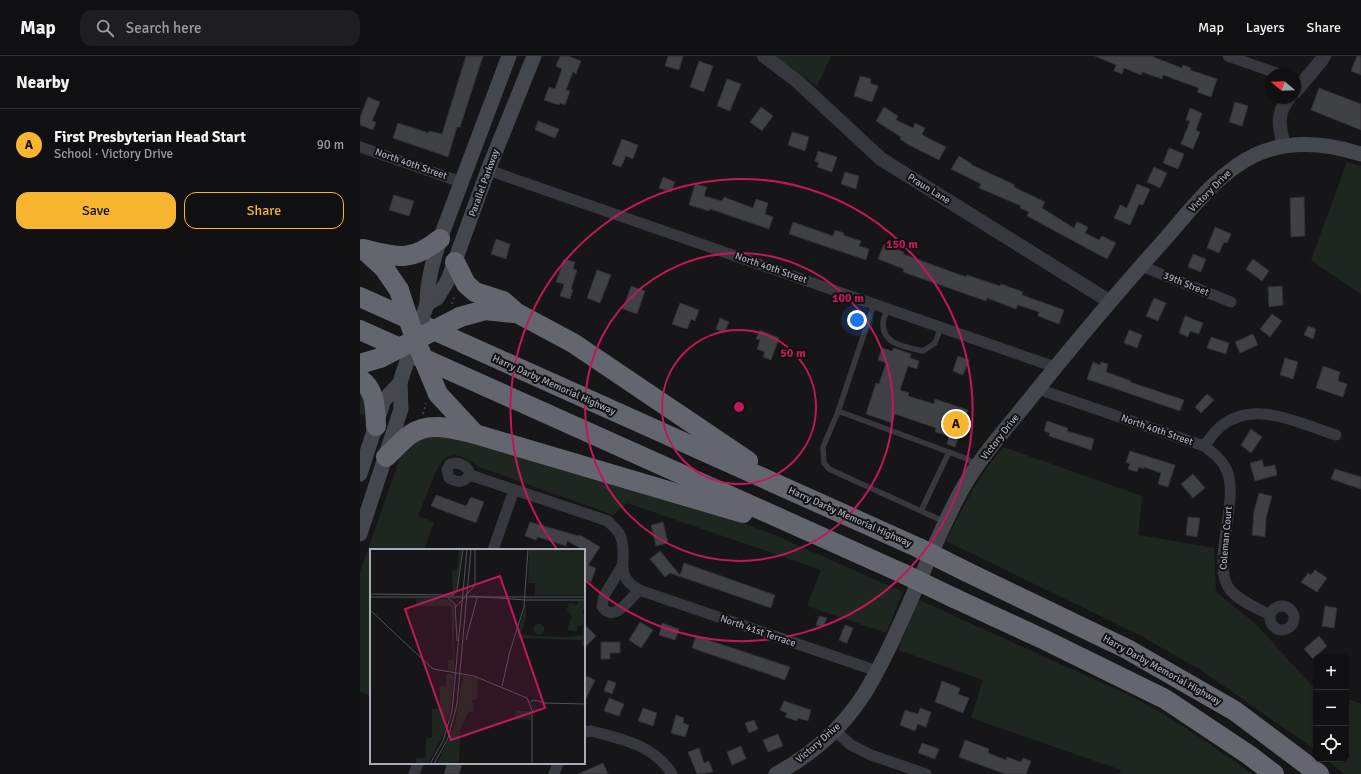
<!DOCTYPE html>
<meta charset="utf-8">
<style>
body{margin:0;font-family:Signika,sans-serif;background:#1e1e20;color:#f1f3f6}
.controls{position:absolute;right:12px;bottom:12px;display:grid;overflow:hidden;border-radius:8px;box-shadow:0 1px 3px #0004}
.controls button{width:36px;height:36px;display:grid;place-items:center;padding:0;border:0;border-bottom:1px solid #303032;background:#101012;color:#f1f3f6;font:20px sans-serif}
.compass{position:absolute;left:905px;top:12px;width:36px;height:36px;border-radius:50%;background:#101012;box-shadow:0 1px 3px #0004;rotate:289deg}
.you{position:absolute;left:497px;top:264px;width:14px;height:14px;margin:-10px;border:3px solid #fff;border-radius:50%;background:#1a73e8;box-shadow:0 0 0 6px #1a73e833}
.badge{display:grid;place-items:center;width:26px;height:26px;border-radius:50%;background:#f7b530;color:#111;font-size:13px;font-weight:700}
.pin{position:absolute;translate:-50% -50%;border:2px solid #fff;box-shadow:0 1px 4px #0006}
.list{margin:0;padding:0;list-style:none}
h2{display:flex;justify-content:space-between;align-items:center;height:52px;margin:0;padding:0 16px;font-size:17px}
h2 small{font-size:13px;font-weight:400;color:#9c9d9f}
.list li{display:grid;grid-template-columns:26px 1fr auto;gap:12px;align-items:center;box-sizing:border-box;height:72px;padding:0 16px;border-top:1px solid #303032}
.list b{display:block;font-size:15px;white-space:nowrap}
.list p{margin:0;font-size:13px;white-space:nowrap;color:#9c9d9f}
.list em{font-size:13px;font-style:normal;color:#9c9d9f}
.actions{display:flex;gap:8px;padding:12px 16px}
.actions a{flex:1;padding:9px 0;border:1px solid #f7b530;border-radius:12px;text-align:center;font-size:14px;color:#f7b530}
.actions .main{background:#f7b530;color:#111}
.icon{flex:none;width:22px;height:22px;fill:none;stroke:currentColor;stroke-width:2;stroke-linecap:round;stroke-linejoin:round}
.map{position:relative;flex:none;width:1001px;height:718px;overflow:hidden}
header{display:flex;align-items:center;gap:24px;box-sizing:border-box;height:56px;padding:0 20px;background:#101012;border-bottom:1px solid #303032}
header strong{font-size:19px}
nav{display:flex;gap:22px;margin-inline-start:auto;font-size:14px}
.search{width:280px;height:36px;background:#1e1e20;display:flex;align-items:center;gap:10px;box-sizing:border-box;padding:0 14px;border-radius:12px;color:#9c9d9f;font-size:15px}
main{display:flex}
aside{flex:1;background:#101012}
.map>svg:first-child{display:block}
</style>
<header>
<strong>Map</strong>
<div class="search"><svg class="icon" aria-label="search" viewBox="0 0 24 24"><circle cx="10" cy="10" r="6"/><path d="M15 15l6 6"/></svg>Search here</div>
<nav><a>Map</a><a>Layers</a><a>Share</a></nav>
</header>
<main>
<aside>
<h2>Nearby<small></small></h2>
<ul class="list">
<li><span class="badge">A</span><div><b>First Presbyterian Head Start</b><p>School · Victory Drive</p></div><em>90 m</em></li>
</ul>
<div class="actions"><a class="main">Save</a><a>Share</a></div>
</aside>
<div class="map">
<svg width="1001" height="718" viewBox="0 0 1001 718">
<rect width="100%" height="100%" fill="#161618"/>
<g fill="#1e271f">
<path d="M 415,0 L 471,0 L 457,30 Z"/>
<path d="M 987,106 L 1001,110 L 1001,238 L 951,204 Z"/>
<path d="M 0,331 L 8,360 L 0,358 Z"/>
<path d="M 75,376 L 370,462 L 412,478 L 543,536 L 526,577 L 447,550 L 461,514 L 267,447 L 254,459 L 119,411 C 93,392 83,396 72,425 C 67,437 63,448 58,460 L 74,466 L 64,494 L 11,494 L 11,640 L 0,636 L 0,516 L 41,399 L 50,387 Z"/>
<path d="M 643,391 L 782,440 L 778,479 L 854,492 L 856,536 L 896,568 L 951,629 L 956,631 L 956,694 L 839,613 L 781,580 L 586,485 C 604,449 617,422 643,391 Z"/>
<path d="M 559,544 L 769,639 C 812,662 853,689 892,718 L 760,718 L 761,714 L 611,662 L 623,624 L 538,594 Z"/>
<path d="M 986,642 L 1001,648 L 1001,718 L 984,718 L 966,703 L 986,703 Z"/>
</g>
<g fill="#404145" stroke="#303035">
<path d="M 106,0 L 123,0 L 100,71 L 97,71 L 88,101 L 33,82 L 38,67 L 69,77 L 69,75 L 82,78 Z"/>
<path d="M 200,0 L 208,0 L 221,5 L 216,18 L 213,16 L 206,34 L 210,35 L 205,49 L 200,47 L 199,49 L 184,44 L 189,31 L 195,33 L 202,13 L 196,10 Z"/>
<path d="M 308,0 L 323,0 L 319,14 L 305,10 Z"/>
<path d="M 735,0 L 791,0 L 822,12 L 823,9 L 831,12 L 830,14 L 857,23 L 851,41 L 837,36 L 839,32 L 803,19 L 802,23 L 782,16 L 781,19 L 764,12 L 762,18 L 754,15 L 756,9 Z"/>
<path d="M 997,0 L 1001,0 L 1001,19 L 991,15 Z"/>
<path d="M 339,5 L 353,10 L 344,36 L 330,31 Z"/>
<path d="M 500,20 L 511,23 L 510,27 L 518,30 L 512,46 L 494,40 Z"/>
<path d="M 367,23 L 381,28 L 370,55 L 357,50 Z"/>
<path d="M 959,32 L 1001,48 L 1001,74 L 951,54 Z"/>
<path d="M 8,41 L 20,46 L 12,65 L 16,66 L 13,74 L 0,69 L 0,62 Z"/>
<path d="M 875,46 L 888,50 L 882,70 L 869,66 Z"/>
<path d="M 401,51 L 413,60 L 402,75 L 390,66 Z"/>
<path d="M 524,51 L 538,60 L 536,64 L 553,72 L 555,67 L 565,72 L 562,78 L 564,80 L 586,91 L 579,104 L 549,89 L 540,83 L 541,81 L 516,65 Z"/>
<path d="M 830,52 L 842,57 L 836,74 L 840,76 L 833,93 L 821,88 L 830,65 L 826,64 Z"/>
<path d="M 178,65 L 199,73 L 195,82 L 175,74 Z"/>
<path d="M 432,76 L 449,81 L 445,95 L 428,89 Z"/>
<path d="M 262,83 L 278,89 L 273,103 L 266,100 L 261,111 L 252,108 Z"/>
<path d="M 809,92 L 824,98 L 818,113 L 803,107 Z"/>
<path d="M 458,95 L 477,101 L 472,116 L 457,111 L 459,107 L 455,105 Z"/>
<path d="M 599,100 L 612,108 L 612,109 L 655,129 L 654,131 L 685,146 L 682,152 L 714,172 L 717,166 L 728,171 L 725,177 L 739,184 L 742,180 L 756,187 L 747,203 L 667,160 L 669,156 L 660,152 L 661,150 L 619,132 L 621,128 L 591,113 Z"/>
<path d="M 794,111 L 807,117 L 800,132 L 787,126 Z"/>
<path d="M 485,116 L 499,120 L 496,133 L 481,128 Z"/>
<path d="M 303,121 L 315,126 L 311,136 L 299,132 Z"/>
<path d="M 335,128 L 347,131 L 344,140 L 362,145 L 364,141 L 393,152 L 396,143 L 408,147 L 405,158 L 413,161 L 409,173 L 350,153 L 349,155 L 329,149 Z"/>
<path d="M 777,128 L 790,133 L 783,149 L 779,148 L 770,169 L 754,162 L 760,149 L 767,152 Z"/>
<path d="M 34,139 L 54,145 L 49,160 L 29,154 Z"/>
<path d="M 944,141 L 945,180 L 931,181 L 930,142 Z"/>
<path d="M 433,166 L 473,180 L 475,174 L 484,177 L 483,179 L 501,185 L 499,190 L 509,193 L 506,204 L 429,178 Z"/>
<path d="M 855,171 L 871,178 L 867,187 L 864,186 L 859,197 L 847,192 Z"/>
<path d="M 136,183 L 150,188 L 146,203 L 131,198 Z"/>
<path d="M 524,188 L 544,196 L 543,198 L 606,221 L 607,219 L 640,230 L 641,228 L 663,236 L 662,239 L 704,254 L 699,268 L 678,260 L 679,256 L 658,249 L 656,253 L 627,242 L 626,245 L 543,216 L 544,213 L 518,203 Z"/>
<path d="M 833,198 L 846,203 L 841,216 L 828,211 Z"/>
<path d="M 204,203 L 215,206 L 213,213 L 217,214 L 211,233 L 213,234 L 210,243 L 200,240 L 204,228 L 196,226 Z"/>
<path d="M 893,203 L 909,215 L 902,225 L 886,213 Z"/>
<path d="M 237,214 L 251,219 L 240,247 L 227,242 Z"/>
<path d="M 271,230 L 285,235 L 277,258 L 263,253 Z"/>
<path d="M 922,230 L 923,249 L 909,251 L 908,231 Z"/>
<path d="M 794,242 L 806,247 L 798,265 L 786,260 Z"/>
<path d="M 320,247 L 339,254 L 335,265 L 331,263 L 327,273 L 312,268 Z"/>
<path d="M 912,258 L 922,265 L 910,281 L 900,273 Z"/>
<path d="M 825,260 L 843,267 L 839,278 L 830,275 L 828,281 L 819,277 Z"/>
<path d="M 360,262 L 369,266 L 364,277 L 356,273 Z"/>
<path d="M 948,270 L 956,273 L 953,283 L 944,279 Z"/>
<path d="M 400,274 L 419,282 L 411,304 L 403,301 L 405,296 L 397,293 L 400,284 L 396,283 Z"/>
<path d="M 769,274 L 782,279 L 777,292 L 764,287 Z"/>
<path d="M 893,278 L 898,289 L 880,297 L 875,286 Z"/>
<path d="M 851,281 L 869,287 L 866,298 L 847,292 Z"/>
<path d="M 522,292 L 532,295 L 534,292 L 551,298 L 550,302 L 559,305 L 557,313 L 548,310 L 540,334 L 549,337 L 548,340 L 574,348 L 575,343 L 608,354 L 595,391 L 587,388 L 589,380 L 575,376 L 576,372 L 535,358 L 532,367 L 506,358 L 516,327 L 519,328 L 526,307 L 518,304 Z"/>
<path d="M 598,300 L 609,304 L 603,319 L 593,315 Z"/>
<path d="M 925,302 L 938,306 L 933,323 L 920,319 Z"/>
<path d="M 733,306 L 740,309 L 741,306 L 748,308 L 746,316 L 771,325 L 770,326 L 824,344 L 820,355 L 727,323 Z"/>
<path d="M 963,310 L 980,316 L 978,325 L 987,328 L 983,341 L 956,332 Z"/>
<path d="M 847,338 L 854,344 L 841,357 L 835,351 Z"/>
<path d="M 687,365 L 708,372 L 707,375 L 734,383 L 731,394 L 689,380 L 690,377 L 684,375 Z"/>
<path d="M 891,373 L 902,381 L 891,397 L 881,389 Z"/>
<path d="M 770,395 L 815,409 L 808,431 L 798,428 L 801,417 L 784,411 L 784,413 L 779,411 L 777,416 L 768,413 L 770,408 L 766,406 Z"/>
<path d="M 902,404 L 904,411 L 915,409 L 917,419 L 895,425 L 890,407 Z"/>
<path d="M 975,413 L 1001,421 L 1001,433 L 971,423 Z"/>
<path d="M 833,418 L 845,432 L 833,442 L 821,428 Z"/>
<path d="M 899,437 L 912,440 L 906,462 L 905,481 L 892,479 L 894,455 Z"/>
<path d="M 76,439 L 106,450 L 111,441 L 124,446 L 116,467 L 71,450 Z"/>
<path d="M 828,461 L 840,462 L 837,481 L 826,479 Z"/>
<path d="M 170,466 L 219,480 L 220,479 L 240,491 L 228,509 L 236,512 L 231,526 L 224,523 L 224,494 L 207,485 L 206,490 L 178,481 L 176,484 L 165,480 Z"/>
<path d="M 303,466 L 308,487 L 296,490 L 291,469 Z"/>
<path d="M 300,495 L 320,519 L 324,507 L 415,539 L 411,552 L 310,517 L 305,521 L 290,503 Z"/>
<path d="M 955,514 L 967,522 L 957,536 L 941,526 L 948,517 L 951,519 Z"/>
<path d="M 965,550 L 977,552 L 974,572 L 962,570 Z"/>
<path d="M 459,560 L 467,562 L 463,571 L 456,569 Z"/>
<path d="M 280,566 L 293,574 L 281,592 L 269,584 Z"/>
<path d="M 302,567 L 319,573 L 315,584 L 299,579 Z"/>
<path d="M 224,568 L 236,580 L 224,592 Z"/>
<path d="M 485,569 L 493,572 L 487,587 L 479,584 Z"/>
<path d="M 336,580 L 430,611 L 425,624 L 332,592 Z"/>
<path d="M 959,580 L 967,590 L 953,603 L 944,593 Z"/>
<path d="M 241,586 L 260,586 L 260,597 L 250,597 L 250,603 L 241,603 Z"/>
<path d="M 224,619 L 235,624 L 224,647 Z"/>
<path d="M 248,624 L 256,627 L 252,638 L 244,635 Z"/>
<path d="M 582,625 L 600,632 L 598,638 L 609,642 L 603,657 L 575,646 Z"/>
<path d="M 249,642 L 264,648 L 259,660 L 244,655 Z"/>
<path d="M 424,645 L 451,654 L 448,665 L 438,662 L 437,665 L 425,661 L 427,657 L 420,654 Z"/>
<path d="M 283,652 L 297,657 L 293,670 L 278,665 Z"/>
<path d="M 560,652 L 571,656 L 566,671 L 558,668 L 555,675 L 540,669 L 545,654 L 558,658 Z"/>
<path d="M 316,659 L 324,662 L 323,667 L 329,669 L 325,681 L 311,677 Z"/>
<path d="M 394,664 L 398,673 L 389,677 L 385,667 Z"/>
<path d="M 418,678 L 423,690 L 408,696 L 403,684 Z"/>
<path d="M 605,684 L 629,693 L 628,697 L 646,704 L 647,701 L 661,706 L 663,702 L 671,705 L 666,718 L 645,718 L 599,701 Z"/>
<path d="M 562,687 L 579,693 L 575,703 L 558,697 Z"/>
<path d="M 381,690 L 386,703 L 372,709 L 367,696 Z"/>
<path d="M 339,692 L 344,707 L 349,705 L 353,716 L 337,718 L 328,696 Z"/>
<path d="M 87,707 L 102,709 L 99,718 L 84,718 Z"/>
<path d="M 243,707 L 248,718 L 218,718 Z"/>
</g>
<g fill="none" stroke-linecap="round" stroke-linejoin="round">
<g stroke="#3d3f45" stroke-width="2" stroke-dasharray="2 3" stroke-linecap="butt">
<path d="M 92,248 L 95,239"/>
<path d="M 63,358 L 66,347"/>
</g>
<g stroke="#37383e" stroke-width="5.5">
<path d="M 514,248 L 478,356 L 463,391 L 464,407 L 469,413 L 585,466"/>
<path d="M 528,253 C 526,257 523,263 523,267 C 522,289 547,291 563,295 L 575,287 L 581,271"/>
<path d="M 478,355 L 605,402 L 617,409"/>
<path d="M 561,455 L 589,396"/>
</g>
<g stroke="#37383e" stroke-width="11">
<path d="M 868,0 L 919,18"/>
<path d="M 0,91 L 101,126"/>
<path d="M 128,114 L 695,311"/>
<path d="M 781,210 L 871,246"/>
<path d="M 678,333 L 844,390 C 853,397 863,404 867,415 C 880,446 849,510 871,535 C 881,546 897,552 910,559"/>
<path d="M 844,390 C 849,384 854,376 860,371 C 894,342 940,368 976,379"/>
<path d="M 97,407 C 104,409 108,411 110,419 C 103,427 98,427 89,422 L 87,414 L 90,408 Z"/>
<path d="M 110,419 L 248,465 C 251,469 258,474 260,479 C 270,502 251,518 279,534 L 517,615"/>
<path d="M 133,494 L 154,434"/>
<path d="M 262,510 L 244,540 L 242,550 C 253,569 271,542 279,534"/>
<circle cx="922" cy="562" r="12"/>
<path d="M 475,675 L 491,689 L 511,699 L 566,718"/>
<path d="M 224,676 L 231,675 C 262,683 294,689 312,718"/>
<path d="M 54,718 L 58,707"/>
<path d="M 194,718 L 198,707"/>
</g>
<g stroke="#37383e" stroke-width="14">
<path d="M 404,0 L 437,25 L 521,103 L 749,245"/>
<path d="M 935,36 L 960,6 L 964,0"/>
<path d="M 924,89 C 919,72 916,57 929,42"/>
</g>
<g stroke="#45474e" stroke-width="15">
<path d="M 67,248 L 77,242 L 88,224 L 128,114 L 174,0"/>
<path d="M 67,248 C 67,225 73,205 80,183 L 149,0"/>
<path d="M 0,418 L 24,344 L 40,327"/>
<path d="M 0,478 L 41,353 L 40,327 L 43,317"/>
<path d="M 416,718 C 449,700 479,675 500,644 C 510,630 517,615 525,600 C 552,546 572,489 601,435 C 621,399 651,367 677,334 C 719,282 761,232 806,182 C 832,152 859,116 895,99 C 929,83 966,87 1001,98"/>
</g>
<g stroke="#63666f" stroke-width="20">
<path d="M 3,193 C 37,201 50,207 80,183"/>
<path d="M 4,194 L 24,212 L 39,234"/>
<path d="M 95,206 L 106,228 L 115,236 L 143,245 L 157,257 L 213,287 L 388,405"/>
<path d="M 0,241 L 559,492"/>
<path d="M 100,261 L 125,254 L 154,257"/>
<path d="M 0,274 L 544,518"/>
<path d="M 0,308 L 20,302"/>
<path d="M 0,323 C 16,334 15,352 16,370"/>
<path d="M 78,338 L 115,378"/>
<path d="M 26,401 C 34,394 42,384 51,378 C 70,365 94,373 115,378 L 383,457"/>
<path d="M 607,516 L 767,593 L 875,655 L 959,718"/>
<path d="M 594,542 L 685,584 L 805,643 L 889,699 L 914,718"/>
</g>
<path stroke="#45474e" stroke-width="15" d="M 43,317 L 67,248"/>
<g stroke="#63666f" stroke-width="20">
<path d="M 39,234 L 55,283 L 78,338"/>
<path d="M 20,302 L 100,261"/>
<path d="M 559,492 L 607,516"/>
<path d="M 544,518 L 594,542"/>
</g>
</g>
<g fill="none" stroke="#c2185b" stroke-width="2">
<circle cx="379" cy="351" r="77"/>
<circle cx="379" cy="351" r="154"/>
<path d="M197 493A231 231 0 1 1 224 523"/>
</g>
<g text-anchor="middle" dominant-baseline="central" stroke-width="4" stroke-linejoin="round" paint-order="stroke">
<g font-size="10" fill="#a8adb9" stroke="#111113">
<text transform="translate(51 108) rotate(19)">North 40th Street</text>
<text transform="translate(124 127) rotate(-70)">Parallel Parkway</text>
<text transform="translate(569 133) rotate(32)">Praun Lane</text>
<text transform="translate(850 135) rotate(-45)">Victory Drive</text>
<text transform="translate(411 212) rotate(19)">North 40th Street</text>
<text transform="translate(826 228) rotate(22)">39th Street</text>
<text transform="translate(194 329) rotate(24)">Harry Darby Memorial Highway</text>
<text transform="translate(797 374) rotate(19)">North 40th Street</text>
<text transform="translate(640 381) rotate(-52)">Victory Drive</text>
<text transform="translate(490 461) rotate(24)">Harry Darby Memorial Highway</text>
<text transform="translate(866 482) rotate(-85)">Coleman Court</text>
<text transform="translate(398 575) rotate(19)">North 41st Terrace</text>
<text transform="translate(802 614) rotate(29)">Harry Darby Memorial Highway</text>
<text transform="translate(458 687) rotate(-41)">Victory Drive</text>
</g>
</g>
<g transform="translate(10 493)">
<rect width="215" height="215" fill="#161618"/>
<path d="M 89,0 L 92,0 L 87,41 L 83,44 L 82,22 L 87,21 ZM 159,0 L 215,0 L 215,46 L 165,46 L 165,34 L 158,34 ZM 46,49 L 79,50 L 84,57 L 84,123 L 78,122 L 78,111 L 83,111 L 81,57 L 46,57 ZM 208,52 L 215,52 L 215,61 L 212,62 L 215,69 L 215,97 L 212,97 L 212,91 L 147,89 L 156,53 L 156,68 L 150,86 L 193,88 L 213,86 L 213,76 L 207,77 L 207,82 L 197,81 L 202,67 L 197,61 L 199,54 L 207,56 ZM163.5 80a5.5 5.5 0 1 1 11 0a5.5 5.5 0 1 1-11 0ZM 76,125 L 84,125 L 80,162 L 74,184 L 58,215 L 46,215 L 46,209 L 56,209 L 56,190 L 62,188 L 62,160 L 70,160 L 70,137 L 76,137 ZM 93,126 L 108,129 L 107,150 L 102,151 L 104,162 L 98,164 L 90,181 L 89,213 L 67,215 L 85,175 ZM 146,162 L 161,162 L 161,171 L 144,170 Z" fill="#1e271f"/>
<path fill="none" stroke="#505258" stroke-width="1" d="M 0,45 L 84,46M 82,46 L 87,42 L 93,0M 100,47 L 155,51 L 215,51M 0,48 L 215,48M 78,49 L 85,55 L 87,92M 85,59 L 105,36 L 105,0M 0,61 L 63,120 L 104,127 L 157,149 L 162,161 L 162,215M 96,91 L 107,49M 132,137 L 140,102 L 154,58 L 158,0M 160,153 L 164,151 L 175,154 L 215,155M 60,215 L 73,192 L 82,162 L 97,0M 64,215 L 78,189 L 87,155 L 101,0"/>
<path fill="#c2185b" fill-opacity="0.15" stroke="#c2185b" stroke-width="2" d="M 130,27 L 175,159 L 81,191 L 35,60 Z"/>
<rect width="215" height="215" fill="none" stroke="#a8adb9" stroke-width="2"/>
</g>
<circle cx="379" cy="351" r="6" fill="#c2185b" stroke="#111113" stroke-width="2"/>
<g font-size="12" text-anchor="middle" font-weight="bold" fill="#c2185b" stroke="#111113" stroke-width="4" stroke-linejoin="round" paint-order="stroke">
<text x="542" y="192">150 m</text>
<text x="488" y="246">100 m</text>
<text x="433" y="301">50 m</text>
</g>
</svg>
<div class="controls">
<button>+</button>
<button>−</button>
<button><svg class="icon" aria-label="locate" viewBox="0 0 24 24"><circle cx="12" cy="12" r="6"/><path d="M12 2v4M12 18v4M2 12h4M18 12h4"/></svg></button>
</div>
<svg class="compass" viewBox="-18 -18 36 36"><path d="M0-13l5 13h-10z" fill="#e53935"/><path d="M0 13l5-13h-10z" fill="#9c9d9f"/></svg>
<div class="you"></div>
<div class="pin badge" style="left:596px;top:368px">A</div>
</div>
</main>
